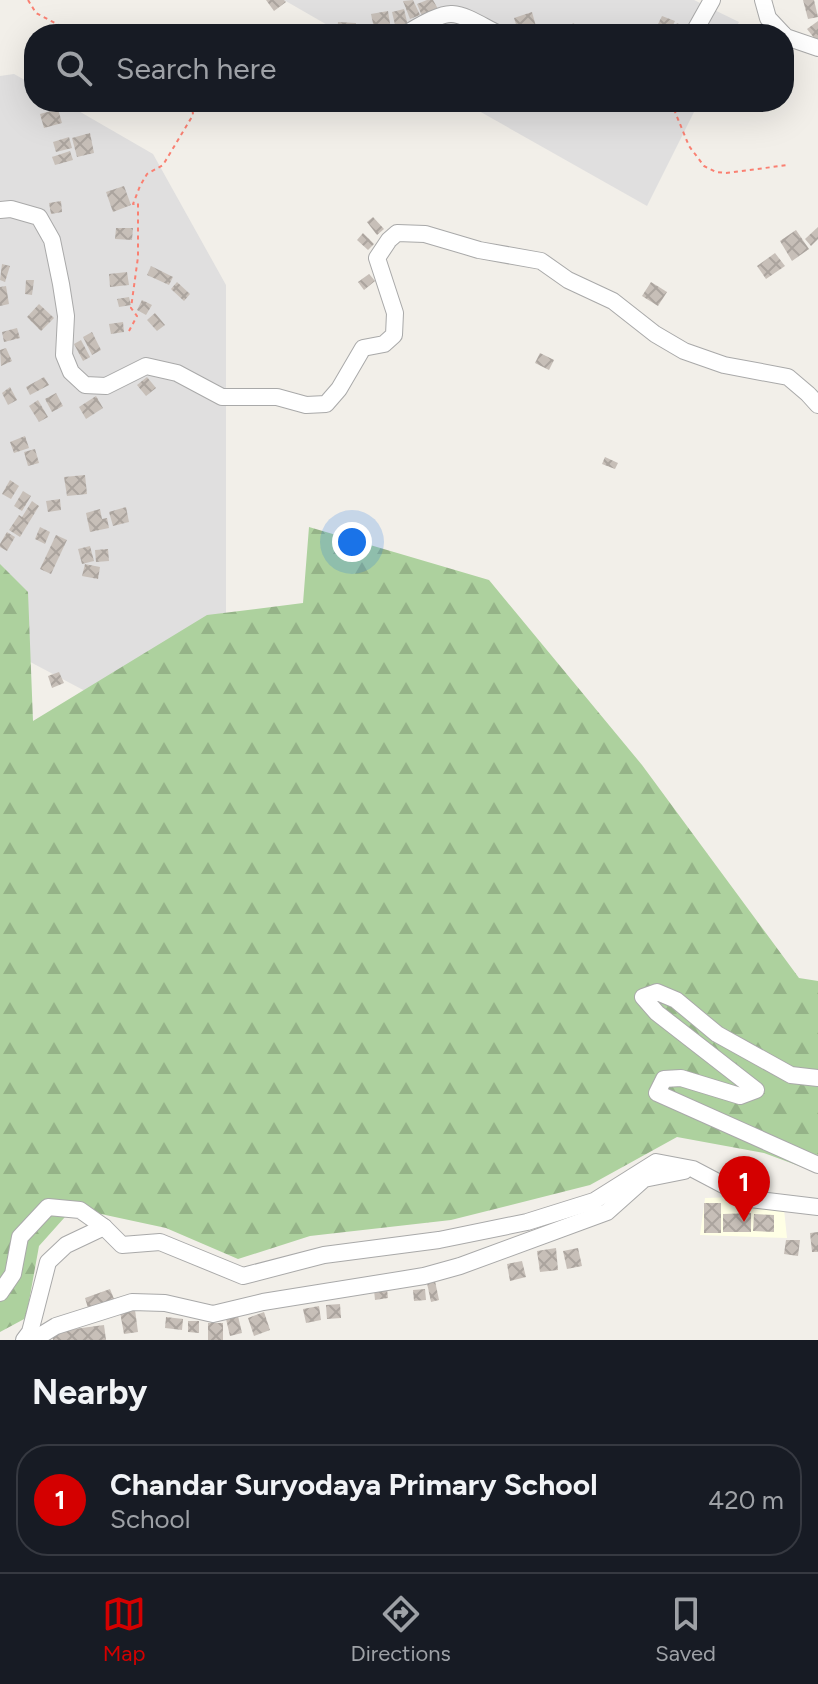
<!DOCTYPE html>
<style>
body{margin:0;font-family:Figtree,sans-serif;background:#20242c;color:#f1f3f6}
.you{position:absolute;left:352px;top:542px;width:28px;height:28px;margin:-20px;border:6px solid #fff;border-radius:50%;background:#1a73e8;box-shadow:0 0 0 12px #1a73e833}
.badge{display:grid;place-items:center;width:52px;height:52px;border-radius:50%;background:#d40000;color:#fff;font-size:26px;font-weight:700}
.pin{position:absolute;translate:-50% -66px;filter:drop-shadow(0 2px 4px #0008)}
.pin::after{content:'';position:absolute;top:42px;width:28px;height:24px;background:inherit;clip-path:polygon(0 0,100% 0,50% 100%)}
.list{margin:0;padding:0;list-style:none}
h2{display:flex;justify-content:space-between;align-items:center;height:104px;margin:0;padding:0 32px;font-size:34px}
h2 small{font-size:26px;font-weight:400;color:#9ea1a6}
.list li{display:grid;grid-template-columns:52px 1fr auto;gap:24px;align-items:center;box-sizing:border-box;height:112px;margin:0 16px 16px;padding:0 16px;border:2px solid #363941;border-radius:32px}
.list b{display:block;font-size:30px;white-space:nowrap}
.list p{margin:0;font-size:26px;white-space:nowrap;color:#9ea1a6}
.list em{font-size:26px;font-style:normal;color:#9ea1a6}
.icon{flex:none;width:44px;height:44px;fill:none;stroke:currentColor;stroke-width:2;stroke-linecap:round;stroke-linejoin:round}
.map{position:relative;flex:none;width:818px;height:1340px;overflow:hidden}
.search{position:absolute;background:#171b24;box-shadow:0 8px 32px #0002;left:24px;right:24px;top:24px;height:88px;display:flex;align-items:center;gap:20px;box-sizing:border-box;padding:0 28px;border-radius:32px;color:#9ea1a6;font-size:30px}
.sheet{height:232px;background:#171b24}
nav{display:flex;justify-content:space-around;align-items:center;box-sizing:border-box;height:112px;border-top:2px solid #363941;background:#171b24;font-size:22px;color:#9ea1a6}
nav a{display:grid;justify-items:center;gap:4px}
nav .on{color:#d40000}
.map>svg:first-child{display:block}
</style>
<div class="map">
<svg width="818" height="1340" viewBox="0 0 818 1340">
<defs>
<pattern id="forest-firs" width="22" height="20" patternUnits="userSpaceOnUse" patternTransform="scale(2)"><rect width="22" height="20" fill="#add19e"/><path d="M5 1l3.5 6h-7zM16 11l3.5 6h-7z" fill="#95b388"/></pattern>
<pattern id="building-cross-hatch" width="8" height="8" patternUnits="userSpaceOnUse" patternTransform="scale(2)"><rect width="8" height="8" fill="#c7bfb8"/><path d="M0 0l8 8M0 8l8-8" fill="none" stroke="#aba49e"/></pattern>
</defs>
<rect width="100%" height="100%" fill="#f2efe9"/>
<g fill="#e0dfdf">
<path d="M 284,0 L 694,0 L 739,22 L 732,34 L 343,34 Z"/>
<path d="M 14,74 L 34,85 L 34,102 L 63,102 L 153,154 L 226,285 L 226,631 L 87,692 L 0,646 L 0,76 Z"/>
<path d="M 463,102 L 699,102 L 647,206 Z"/>
</g>
<path fill="#ffffe5" d="M 737,1197 L 784,1209 L 787,1238 L 700,1235 L 705,1198 Z"/>
<path fill="url(#forest-firs)" d="M 309,527 L 489,580 L 642,765 L 799,978 L 818,981 L 818,1173 L 764,1153 L 677,1137 L 590,1185 L 451,1220 L 310,1236 L 238,1259 L 166,1228 L 73,1208 L 39,1246 L 26,1318 L 0,1332 L 0,564 L 28,592 L 33,721 L 207,615 L 303,603 Z"/>
<g fill="url(#building-cross-hatch)">
<path d="M 266,0 L 284,0 L 286,2 L 274,11 Z"/>
<path d="M 413,0 L 420,15 L 410,19 L 403,1 Z"/>
<path d="M 427,0 L 433,0 L 438,9 L 422,16 L 417,4 Z"/>
<path d="M 803,0 L 814,0 L 818,17 L 808,19 Z"/>
<path d="M 404,9 L 408,26 L 396,29 L 392,12 Z"/>
<path d="M 388,11 L 391,30 L 375,33 L 371,14 Z"/>
<path d="M 532,12 L 537,30 L 519,34 L 514,18 Z"/>
<path d="M 662,16 L 675,21 L 669,33 L 666,31 L 665,34 L 653,34 L 649,32 L 653,24 L 657,26 Z"/>
<path d="M 818,21 L 818,43 L 807,29 Z"/>
<path d="M 338,22 L 356,23 L 355,34 L 337,34 Z"/>
<path d="M 573,23 L 583,29 L 580,34 L 566,34 Z"/>
<path d="M 677,23 L 688,29 L 686,34 L 671,34 Z"/>
<path d="M 58,109 L 62,123 L 44,128 L 40,114 Z"/>
<path d="M 90,133 L 94,153 L 77,157 L 72,138 Z"/>
<path d="M 69,137 L 72,148 L 56,152 L 53,142 Z"/>
<path d="M 70,151 L 73,160 L 55,165 L 52,157 Z"/>
<path d="M 124,186 L 131,205 L 113,212 L 106,192 Z"/>
<path d="M 61,201 L 62,212 L 51,214 L 49,203 Z"/>
<path d="M 373,217 L 384,229 L 377,235 L 367,222 Z"/>
<path d="M 818,227 L 818,239 L 811,246 L 805,239 Z"/>
<path d="M 116,228 L 133,228 L 132,240 L 115,239 Z"/>
<path d="M 796,230 L 809,249 L 792,261 L 780,241 Z"/>
<path d="M 363,233 L 374,244 L 368,250 L 357,240 Z"/>
<path d="M 775,253 L 785,266 L 766,279 L 757,266 Z"/>
<path d="M 2,264 L 10,266 L 5,282 L 0,280 Z"/>
<path d="M 151,266 L 173,277 L 169,285 L 147,275 Z"/>
<path d="M 127,272 L 129,285 L 110,287 L 109,274 Z"/>
<path d="M 369,274 L 375,281 L 364,290 L 358,282 Z"/>
<path d="M 26,280 L 34,280 L 32,295 L 25,294 Z"/>
<path d="M 177,282 L 190,294 L 184,301 L 171,289 Z"/>
<path d="M 651,282 L 667,292 L 658,306 L 642,296 Z"/>
<path d="M 6,286 L 9,304 L 0,306 L 0,287 Z"/>
<path d="M 129,297 L 131,305 L 119,307 L 117,299 Z"/>
<path d="M 142,300 L 152,305 L 146,315 L 137,310 Z"/>
<path d="M 39,304 L 54,318 L 41,331 L 27,317 Z"/>
<path d="M 155,313 L 165,325 L 157,331 L 147,320 Z"/>
<path d="M 123,322 L 124,332 L 111,334 L 109,324 Z"/>
<path d="M 17,328 L 20,338 L 4,342 L 2,332 Z"/>
<path d="M 92,332 L 101,350 L 92,355 L 83,337 Z"/>
<path d="M 81,340 L 90,357 L 83,361 L 74,344 Z"/>
<path d="M 6,348 L 12,361 L 1,366 L 0,350 Z"/>
<path d="M 540,353 L 554,360 L 549,370 L 535,363 Z"/>
<path d="M 44,377 L 49,385 L 30,395 L 26,387 Z"/>
<path d="M 147,377 L 156,388 L 146,396 L 137,385 Z"/>
<path d="M 10,387 L 17,400 L 8,405 L 2,393 Z"/>
<path d="M 56,393 L 63,406 L 52,412 L 45,399 Z"/>
<path d="M 96,396 L 103,408 L 86,419 L 79,407 Z"/>
<path d="M 38,400 L 48,417 L 39,422 L 29,406 Z"/>
<path d="M 25,436 L 29,448 L 14,453 L 10,442 Z"/>
<path d="M 35,449 L 39,463 L 28,466 L 24,452 Z"/>
<path d="M 605,457 L 618,463 L 615,469 L 602,464 Z"/>
<path d="M 85,475 L 87,494 L 67,496 L 64,477 Z"/>
<path d="M 10,480 L 19,486 L 11,499 L 2,494 Z"/>
<path d="M 23,491 L 31,496 L 22,511 L 14,506 Z"/>
<path d="M 60,499 L 61,510 L 48,512 L 46,501 Z"/>
<path d="M 32,501 L 39,506 L 20,537 L 9,530 L 19,515 L 22,517 Z"/>
<path d="M 126,507 L 129,522 L 113,526 L 109,512 Z"/>
<path d="M 100,509 L 102,519 L 107,518 L 109,528 L 90,532 L 86,513 Z"/>
<path d="M 40,527 L 50,532 L 45,544 L 35,539 Z"/>
<path d="M 7,532 L 15,537 L 7,551 L 0,547 L 0,544 Z"/>
<path d="M 56,535 L 67,540 L 51,574 L 40,569 Z"/>
<path d="M 90,546 L 94,561 L 82,564 L 78,549 Z"/>
<path d="M 108,549 L 109,561 L 96,562 L 95,550 Z"/>
<path d="M 85,564 L 100,567 L 98,579 L 82,576 Z"/>
<path d="M 59,672 L 64,683 L 52,688 L 48,676 Z"/>
<rect x="704" y="1203" width="17" height="30"/>
<path d="M 751,1213 L 751,1232 L 723,1232 L 723,1214 Z"/>
<path d="M 754,1214 L 774,1215 L 774,1232 L 753,1231 Z"/>
<path d="M 818,1232 L 818,1252 L 812,1252 L 810,1233 Z"/>
<path d="M 786,1240 L 800,1240 L 798,1256 L 784,1254 Z"/>
<path d="M 556,1248 L 558,1270 L 540,1272 L 537,1251 Z"/>
<path d="M 578,1248 L 582,1266 L 567,1269 L 563,1251 Z"/>
<path d="M 522,1261 L 526,1277 L 510,1281 L 507,1264 Z"/>
<path d="M 435,1281 L 439,1300 L 431,1302 L 427,1283 Z"/>
<path d="M 110,1289 L 114,1299 L 88,1308 L 85,1298 Z"/>
<path d="M 387,1289 L 388,1298 L 375,1300 L 374,1290 Z"/>
<path d="M 425,1289 L 426,1300 L 414,1301 L 413,1290 Z"/>
<path d="M 340,1304 L 341,1318 L 327,1319 L 326,1305 Z"/>
<path d="M 319,1306 L 321,1320 L 306,1323 L 303,1309 Z"/>
<path d="M 135,1310 L 138,1332 L 124,1334 L 120,1312 Z"/>
<path d="M 264,1312 L 270,1330 L 254,1336 L 248,1318 Z"/>
<path d="M 238,1316 L 242,1333 L 230,1336 L 226,1319 Z"/>
<path d="M 166,1317 L 183,1319 L 182,1330 L 165,1328 Z"/>
<path d="M 188,1321 L 199,1321 L 199,1333 L 188,1332 Z"/>
<rect x="208" y="1323" width="15" height="17"/>
<path d="M 104,1325 L 106,1340 L 53,1340 L 52,1332 Z"/>
</g>
<g fill="none" stroke-linecap="round" stroke-linejoin="round">
<defs>
<g id="street">
<path d="M 763,0 L 768,18 L 783,34"/>
<path d="M 405,34 C 416,28 439,13 452,14 C 468,15 485,28 499,34"/>
<path d="M 693,34 L 712,0"/>
<path d="M 784,35 L 786,37 L 818,48"/>
<path d="M 0,210 L 11,209 L 39,217 L 52,240 L 61,284 L 66,316 L 64,355 L 71,372 L 85,385 L 106,386 L 146,366 L 177,373 L 222,397 L 277,397 L 306,405 L 326,404 L 339,389 L 363,348 L 384,344 L 394,335 L 395,313 L 377,258 L 389,240 L 397,233 L 425,234 L 479,250 L 541,261 L 568,280 L 613,301 L 655,334 L 684,351 L 724,365 L 788,377 L 808,394 L 818,405"/>
<path d="M 818,1078 L 791,1075 L 717,1034 L 676,1000 L 657,992 L 643,997 L 657,1013 L 756,1090 L 740,1096 L 681,1078 L 664,1079 L 657,1093 L 818,1165"/>
<path d="M 0,1293 L 13,1274 L 20,1237 L 48,1207 L 80,1210 L 104,1227 L 122,1245 L 160,1242 L 243,1276 L 324,1255 L 439,1240 L 527,1222 L 594,1201 L 656,1162 L 693,1169 L 750,1199 L 818,1207"/>
<path d="M 24,1340 L 30,1332 L 48,1262 L 66,1245 L 104,1227"/>
<path d="M 33,1340 L 56,1326 L 132,1302 L 165,1303 L 213,1314 L 263,1302 L 424,1276 L 460,1266 L 607,1212 L 644,1179 L 684,1171"/>
</g>
</defs>
<use href="#street" stroke="#a9a9a9" stroke-width="18"/>
<g stroke="#fa8072" stroke-width="2" stroke-dasharray="4 4" stroke-linecap="butt">
<path d="M 28,0 L 36,13 L 70,31 L 72,34"/>
<path d="M 671,102 L 689,146 L 704,166 L 716,172 L 726,173 L 788,165"/>
<path d="M 129,331 L 137,316 L 131,308 L 138,257 L 138,203 L 133,204 L 140,186 L 147,174 L 163,165 L 193,115 L 192,102"/>
</g>
<use href="#street" stroke="#fff" stroke-width="16"/>
</g>
</svg>
<div class="you"></div>
<div class="pin badge" style="left:744px;top:1222px">1</div>
<div class="search"><svg class="icon" aria-label="search" viewBox="0 0 24 24"><circle cx="10" cy="10" r="6"/><path d="M15 15l6 6"/></svg>Search here</div>
</div>
<section class="sheet">
<h2>Nearby<small></small></h2>
<ul class="list">
<li><span class="badge">1</span><div><b>Chandar Suryodaya Primary School</b><p>School</p></div><em>420 m</em></li>
</ul>
</section>
<nav>
<a class="on"><svg class="icon" aria-label="map" viewBox="0 0 24 24"><path d="M3 6l6-2 6 2 6-2v14l-6 2-6-2-6 2zM9 4v14M15 6v14"/></svg>Map</a>
<a><svg class="icon" aria-label="directions" viewBox="0 0 24 24"><path d="M12 3l9 9-9 9-9-9zM9 14v-3h6M13 9l2 2-2 2"/></svg>Directions</a>
<a><svg class="icon" aria-label="saved" viewBox="0 0 24 24"><path d="M7 4h10v16l-5-4-5 4z"/></svg>Saved</a>
</nav>
